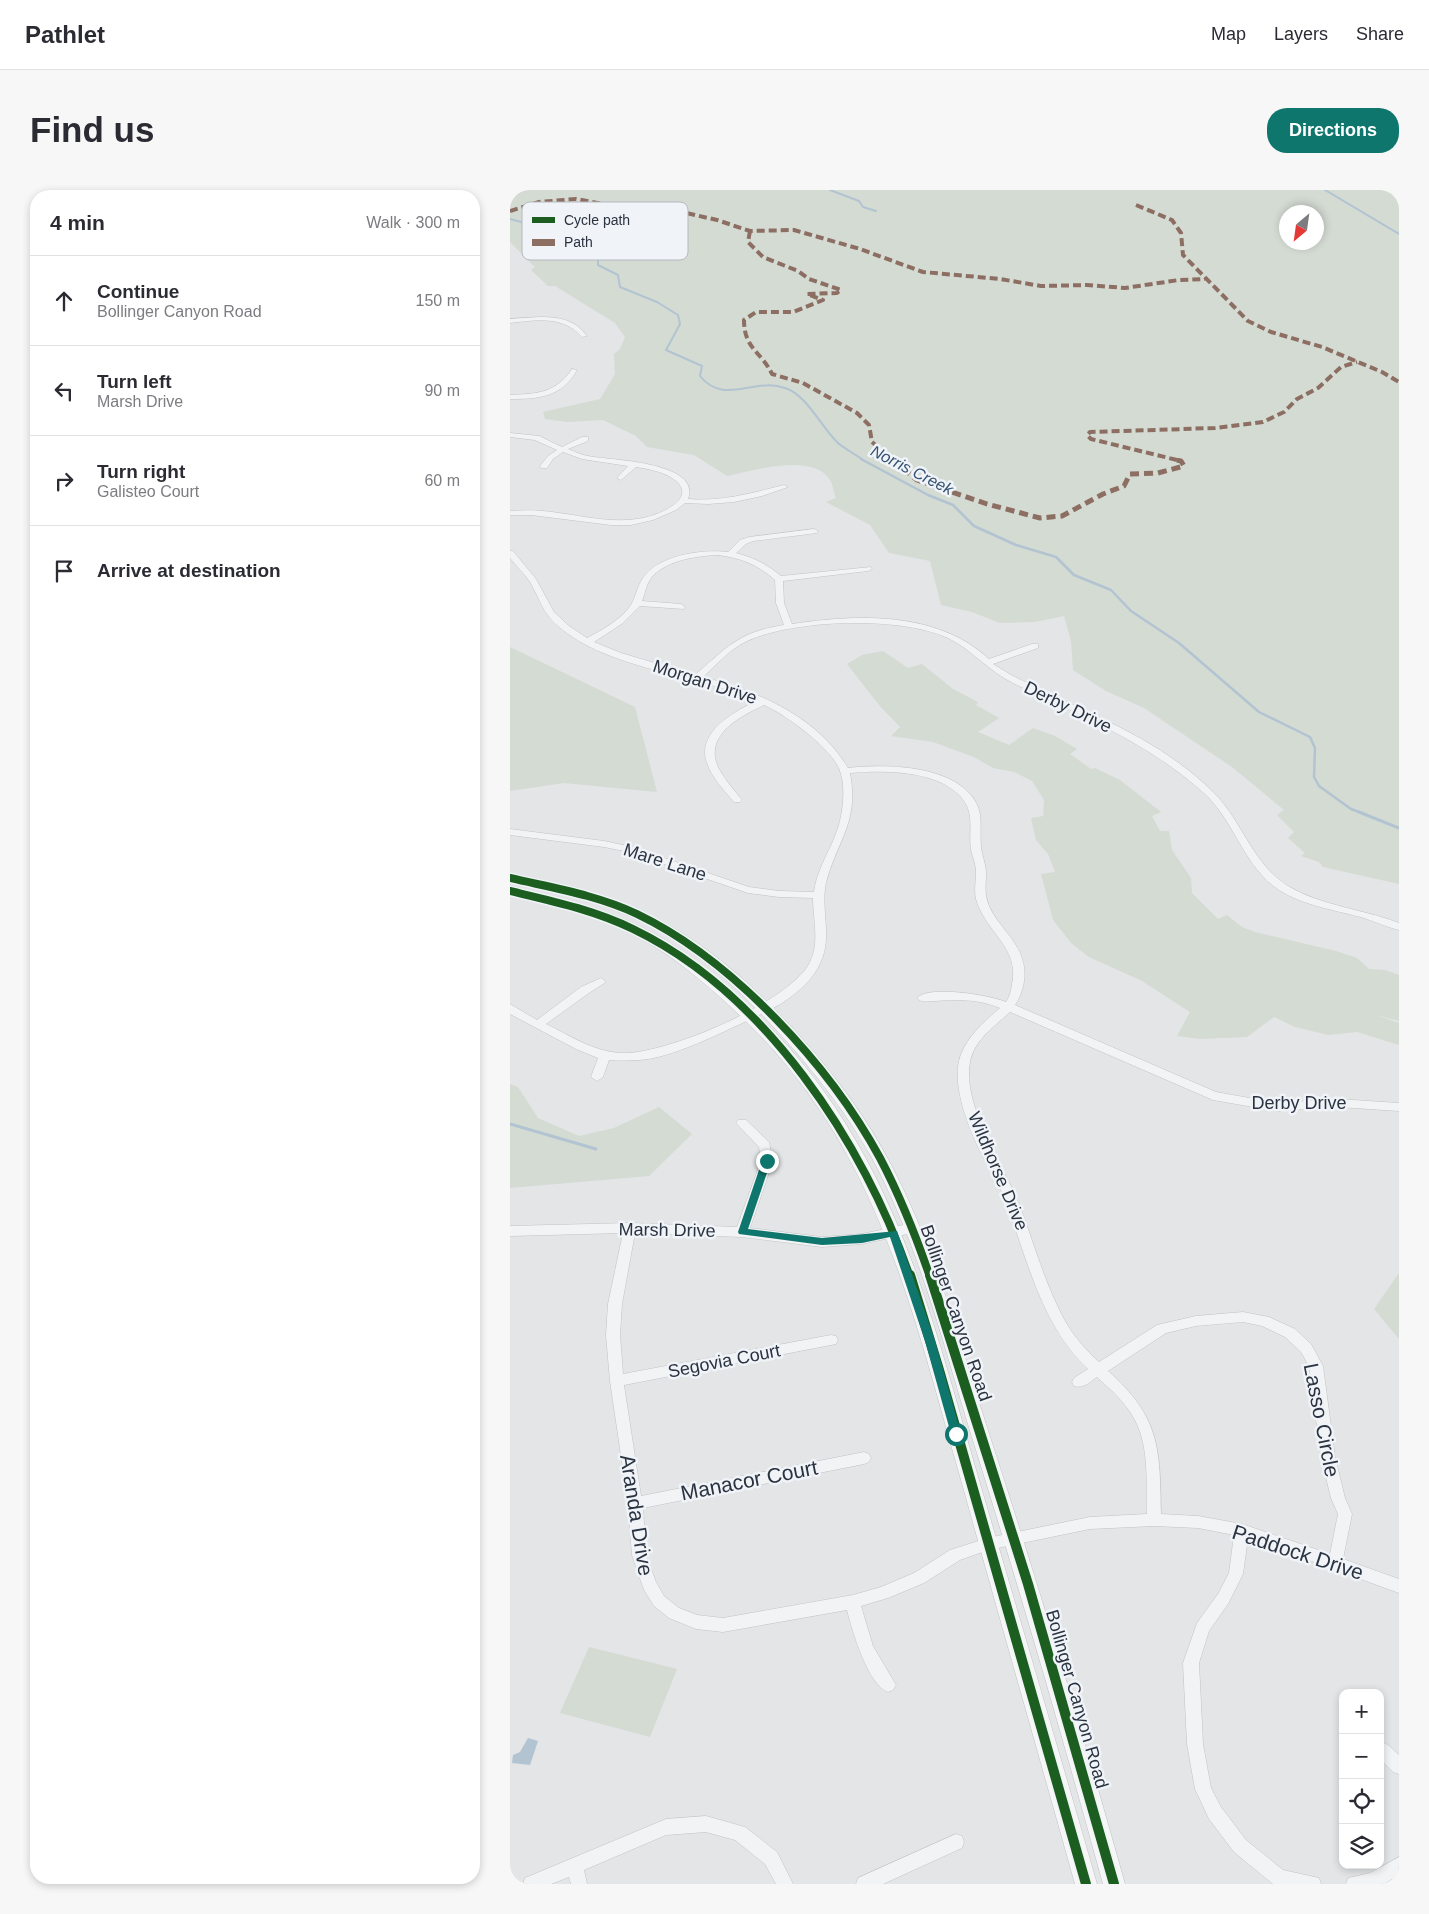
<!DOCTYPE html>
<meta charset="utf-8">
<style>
body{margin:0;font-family:Helvetica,sans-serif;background:#f7f7f7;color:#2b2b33}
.controls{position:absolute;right:15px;bottom:15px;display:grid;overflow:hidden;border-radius:10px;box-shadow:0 2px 8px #0003}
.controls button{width:45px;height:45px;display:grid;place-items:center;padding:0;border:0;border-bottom:1px solid #e1e1e2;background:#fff;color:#2b2b33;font:25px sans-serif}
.compass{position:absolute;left:769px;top:15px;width:45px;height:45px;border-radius:50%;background:#fff;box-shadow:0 2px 8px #0003;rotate:209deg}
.stop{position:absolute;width:15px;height:15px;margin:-11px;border:4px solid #0f766e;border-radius:50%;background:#fff}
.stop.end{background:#0f766e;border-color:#fff;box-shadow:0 1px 5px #0008}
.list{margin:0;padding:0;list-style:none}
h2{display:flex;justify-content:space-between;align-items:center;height:65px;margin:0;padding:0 20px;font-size:21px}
h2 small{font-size:16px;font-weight:400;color:#7c7c81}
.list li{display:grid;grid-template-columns:32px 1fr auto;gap:15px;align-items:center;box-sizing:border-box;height:90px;padding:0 20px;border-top:1px solid #e1e1e2}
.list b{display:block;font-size:19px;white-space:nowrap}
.list p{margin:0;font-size:16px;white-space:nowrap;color:#7c7c81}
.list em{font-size:16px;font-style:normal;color:#7c7c81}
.icon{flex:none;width:28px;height:28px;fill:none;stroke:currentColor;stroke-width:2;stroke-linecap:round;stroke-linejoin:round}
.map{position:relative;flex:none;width:889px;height:1694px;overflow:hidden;border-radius:20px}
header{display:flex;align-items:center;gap:30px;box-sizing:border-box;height:70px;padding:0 25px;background:#fff;border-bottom:1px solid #e1e1e2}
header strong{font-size:24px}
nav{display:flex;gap:28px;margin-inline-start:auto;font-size:18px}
.intro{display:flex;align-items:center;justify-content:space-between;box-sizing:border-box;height:120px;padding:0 30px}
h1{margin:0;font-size:35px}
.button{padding:12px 22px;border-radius:20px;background:#0f766e;color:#fff;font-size:18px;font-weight:700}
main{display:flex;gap:30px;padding:0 30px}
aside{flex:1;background:#fff;border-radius:20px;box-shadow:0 2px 8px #0003}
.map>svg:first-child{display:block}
</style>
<header>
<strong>Pathlet</strong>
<nav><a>Map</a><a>Layers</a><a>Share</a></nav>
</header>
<div class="intro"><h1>Find us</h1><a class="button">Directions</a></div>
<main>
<aside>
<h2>4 min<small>Walk · 300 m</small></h2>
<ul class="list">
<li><svg class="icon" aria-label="ahead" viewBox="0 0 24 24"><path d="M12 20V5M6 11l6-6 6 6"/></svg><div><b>Continue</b><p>Bollinger Canyon Road</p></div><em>150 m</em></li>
<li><svg class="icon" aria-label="left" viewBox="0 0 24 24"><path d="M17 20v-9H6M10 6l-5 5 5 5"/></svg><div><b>Turn left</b><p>Marsh Drive</p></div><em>90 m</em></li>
<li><svg class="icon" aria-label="right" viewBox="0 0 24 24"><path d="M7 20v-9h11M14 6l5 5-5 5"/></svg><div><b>Turn right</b><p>Galisteo Court</p></div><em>60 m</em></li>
<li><svg class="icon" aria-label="arrive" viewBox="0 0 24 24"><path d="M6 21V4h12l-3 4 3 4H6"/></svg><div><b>Arrive at destination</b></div></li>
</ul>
</aside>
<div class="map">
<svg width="889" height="1694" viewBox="0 0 889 1694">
<rect width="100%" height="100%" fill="#e3e5e7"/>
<g fill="#d4dbd3" fill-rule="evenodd">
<path d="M 0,0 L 889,0 L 889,694 L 813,677 L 809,672 L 791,666 L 795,663 L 778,648 L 784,642 L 767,625 L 774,620 L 722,577 L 634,518 L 596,501 L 563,480 L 561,451 L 554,426 L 525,432 L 490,433 L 462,422 L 431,415 L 420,371 L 379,363 L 360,335 L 316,312 L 326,308 C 324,303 323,295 320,290 C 302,262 243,281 217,286 L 184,265 L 137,257 L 126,246 L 93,230 L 58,232 L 35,229 L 33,222 L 90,209 L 105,184 L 104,164 L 110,159 L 115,147 L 105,133 L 45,96 L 38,96 L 21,80 L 25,77 L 0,52 ZM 776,22 L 806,22 L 806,52 L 776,52 Z"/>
<path d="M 0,457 L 125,517 L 147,602 L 54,593 L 0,601 Z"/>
<path d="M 373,461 L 398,478 L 412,474 L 443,499 L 468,512 L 466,515 L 489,528 L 468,542 L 499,555 L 523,538 L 545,546 L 567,559 L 560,564 L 581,579 L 585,578 L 610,590 L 651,622 L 642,626 L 650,641 L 659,641 L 662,660 L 681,688 L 682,703 L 708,729 L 717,725 L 732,737 L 745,742 L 826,761 L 847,768 L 859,779 L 875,780 L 889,785 L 889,831 L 866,825 L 889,833 L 889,855 L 847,842 L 818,845 L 785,837 L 764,827 L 737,847 L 690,849 L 667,846 L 680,822 L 632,791 L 579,767 L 562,754 L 543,730 L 531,684 L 545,682 L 538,664 L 526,650 L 521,628 L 533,626 L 534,610 L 522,591 L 504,582 L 483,578 L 464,567 L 423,552 L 381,546 L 390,537 L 369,515 L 337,474 L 352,465 Z"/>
<path d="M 0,894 L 8,897 L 28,928 L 69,946 L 104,938 L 149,917 L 182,944 L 139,986 L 0,998 Z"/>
<path d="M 889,1083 L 889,1149 L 864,1119 Z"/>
<path d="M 79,1457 L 167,1479 L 140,1547 L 50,1523 Z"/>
</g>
<path fill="#b2c3d1" d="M 18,1548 L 28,1551 L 20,1575 L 2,1573 L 3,1565 L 10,1562 Z"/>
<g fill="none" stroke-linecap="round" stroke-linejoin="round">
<g stroke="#b2c3d1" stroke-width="2">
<path d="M 320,0 L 349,11 L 353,17 L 366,21"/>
<path d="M 815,0 L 889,44"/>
<path d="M 0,29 L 11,32 L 33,46 L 82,66 L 88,70 L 88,75 L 108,85 L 110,97 L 147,112 L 168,125 L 170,134 L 156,160 L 192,176 L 190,186 C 214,216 244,187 275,198 C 296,204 312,238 328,253 C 335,259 345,264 353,270"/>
</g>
<path stroke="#b2c3d1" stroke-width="2.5" d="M 351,269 L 418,305 L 443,315 L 464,336 L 506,355 L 546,367 L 564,385 L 601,400 L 621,421 L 669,453 L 749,522 L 800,547 L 805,558 L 804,587 L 809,596 L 841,619 L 852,623"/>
<g stroke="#b2c3d1" stroke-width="3">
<path d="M 849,622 L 889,638"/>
<path d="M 0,934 L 86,959"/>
</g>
<defs>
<g id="minor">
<path d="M 30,127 C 50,127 65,130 77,146 L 72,147 C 53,125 26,130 0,133 L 0,129 Z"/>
<path d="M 62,179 L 67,180 C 52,207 29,209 0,209 L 0,205 C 27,204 46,203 62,179 Z"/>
<path d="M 0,243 L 29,246 L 52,257 L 72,247 L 78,247 L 78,251 L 58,259 C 67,263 75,266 84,267 C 104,270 192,273 178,309 C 212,312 242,303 274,295 L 278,297 L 252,306 L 224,312 L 198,314 L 175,313 L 166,320 L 143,330 L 121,335 L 101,335 L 21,325 L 0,325 L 0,321 C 14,320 28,320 42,322 C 74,326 105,335 137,327 C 154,323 190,306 162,288 C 151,281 138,279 126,277 L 111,290 L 107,288 L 118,276 L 72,269 L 53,262 L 43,269 L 37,278 L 31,278 L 30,276 L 38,266 L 47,260 L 25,250 L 0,247 Z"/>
<path d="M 304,339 L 308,341 L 307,343 L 243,351 L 236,354 L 226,363 C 244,368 257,374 271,386 L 361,377 L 362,379 L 358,381 L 273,391 L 274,413 L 282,434 C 348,424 427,421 479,469 L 522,454 L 528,454 L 528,458 L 483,474 L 501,485 C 569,520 647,546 703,602 C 732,630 742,674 778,696 C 811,716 853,719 889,733 L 889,740 C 877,737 866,732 854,728 C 826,720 794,716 769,700 C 734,677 725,632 695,604 C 640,554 571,525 505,494 C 479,482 463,460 438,448 C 391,426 285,429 237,451 C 220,459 207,474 193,487 C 249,502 307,526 338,578 C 373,574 429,575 456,600 C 476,619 469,633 471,657 C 472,666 476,674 476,683 C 476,691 475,698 476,706 C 481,732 507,746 513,772 C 517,786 513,803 505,815 L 706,902 L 767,913 L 828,909 L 889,913 L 889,921 L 828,917 L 767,921 L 703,910 L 500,822 C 485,836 464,850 460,872 C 452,916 493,974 509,1014 C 524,1053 535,1095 555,1131 C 564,1147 576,1160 589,1172 L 647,1135 L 686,1126 L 733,1122 L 759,1127 L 785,1139 L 801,1154 L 813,1176 L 825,1267 L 835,1308 L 842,1324 L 833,1369 L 889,1389 L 889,1403 L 738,1348 L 733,1384 L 718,1414 L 699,1441 L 689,1473 L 693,1554 L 701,1598 L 711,1617 L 736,1650 L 773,1680 L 809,1688 L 811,1694 L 763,1694 L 724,1662 L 699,1629 L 685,1599 L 677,1554 L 673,1473 L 687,1433 L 708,1404 L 719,1383 L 724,1345 L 688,1338 L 644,1336 L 580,1339 L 478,1360 L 450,1370 L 414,1393 L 378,1408 L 351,1416 L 363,1456 L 386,1495 L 383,1500 L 378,1502 C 358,1495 342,1440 337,1420 L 213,1442 L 186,1439 L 159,1428 L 144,1416 L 134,1400 L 122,1365 L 118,1313 L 100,1191 L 96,1145 L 98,1114 L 113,1043 L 0,1046 L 0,1036 L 120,1033 L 227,1037 L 251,971 L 249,957 L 226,933 L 228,930 L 236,930 L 259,952 L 263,971 L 240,1038 L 312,1047 L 352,1044 L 402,1033 L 406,1035 L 408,1038 L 406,1041 L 402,1043 L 352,1054 L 312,1057 L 232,1047 L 125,1043 L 112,1114 L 110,1145 L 113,1184 L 321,1145 L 326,1146 L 328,1150 L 326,1154 L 321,1155 L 114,1195 L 131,1306 L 354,1262 L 359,1264 L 361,1268 L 359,1272 L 354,1274 L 133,1318 L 136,1365 L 146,1392 L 154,1406 L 169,1418 L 187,1425 L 213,1428 L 343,1405 L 371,1397 L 404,1383 L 440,1360 L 478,1348 L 580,1327 L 637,1324 C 636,1292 640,1253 622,1225 C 613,1210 600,1199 587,1187 C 580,1192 573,1199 564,1196 L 562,1192 L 564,1188 L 578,1179 C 528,1132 516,1061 491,1000 C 485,985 476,973 469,959 C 458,936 443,897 449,871 C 454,849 474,832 490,818 C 469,809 447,809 425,811 C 418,811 411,813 407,808 C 418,795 480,805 496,812 C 500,806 501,801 502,794 C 510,757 475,742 466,709 C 464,700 466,691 466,682 C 466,675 463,667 461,660 C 458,639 466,623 450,606 C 426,580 373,580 340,583 C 349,631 329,648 317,689 C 309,716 323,745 311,771 C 306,783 298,793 288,801 C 270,817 247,826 226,836 C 200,848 175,860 148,867 C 132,871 116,871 99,870 L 93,887 L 87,891 L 81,887 L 88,868 L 66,859 L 0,824 L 0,814 L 27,830 L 71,797 L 91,788 L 96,792 L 79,803 L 36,834 C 61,846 82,861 110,863 C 153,866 281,812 300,772 C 310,752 303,729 303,708 L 269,707 L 238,703 L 119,662 L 94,657 L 0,645 L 0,639 L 94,651 L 122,657 L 239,697 L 269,701 L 304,702 C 307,678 321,660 328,638 C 333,622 336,597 330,581 C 323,559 275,524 254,515 C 229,527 192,546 209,579 C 215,590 224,600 232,610 L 230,612 L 224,612 C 214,600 202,588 197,573 C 186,542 224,522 246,511 C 186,483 98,480 48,436 C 32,422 30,409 20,392 C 14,383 6,376 0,368 L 0,361 L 3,361 L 26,389 L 44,422 L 59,436 L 77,448 C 92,440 107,432 118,419 C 126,410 126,398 133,388 C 148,365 193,359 218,362 L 230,350 L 239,347 ZM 208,365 C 231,368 247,374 265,390 L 266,413 L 274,435 C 229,442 218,456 185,485 L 111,463 L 84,452 L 113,433 L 130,416 L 174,419 L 175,417 L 171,414 L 132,411 C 135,404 136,395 141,388 C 156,370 186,366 208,365 ZM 733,1132 L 752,1136 L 775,1147 L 791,1162 L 799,1176 L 811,1267 L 821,1308 L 828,1324 L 820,1364 L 732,1334 L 688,1326 L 651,1324 C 650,1258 650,1227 598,1181 L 656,1143 L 686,1136 Z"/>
<path d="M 872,1552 L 878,1555 L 889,1565 L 889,1584 L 883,1582 L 870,1569 L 870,1553 Z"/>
<path d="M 196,1626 L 235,1637 L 267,1662 L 283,1694 L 266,1694 L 255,1674 L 225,1650 L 196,1642 L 156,1645 L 74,1680 L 77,1694 L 61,1694 L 59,1687 L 41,1694 L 13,1694 L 15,1688 L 156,1629 Z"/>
<path d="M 446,1644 L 452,1646 L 454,1652 L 452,1658 L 373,1694 L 346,1694 L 348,1688 Z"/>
<path d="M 889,1667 L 889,1685 L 874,1694 L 836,1694 L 838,1688 L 860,1683 Z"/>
</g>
<g id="major">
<path d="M 0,684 C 45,694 91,702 133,722 C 187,747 232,785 273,828 C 313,870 351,918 378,969 C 427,1060 452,1162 484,1259 C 531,1403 574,1548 615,1694 L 593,1694 C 553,1548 511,1404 466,1260 C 435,1162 411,1059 362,968 C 334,918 296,871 257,830 C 218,788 172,749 119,726 C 81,709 41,701 0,692 Z"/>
<path d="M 0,697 C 44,707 89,717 129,736 C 169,755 202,783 234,812 C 382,946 418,1115 471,1297 C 510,1429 549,1562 587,1694 L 565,1694 C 528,1562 490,1430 453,1297 C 401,1117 368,952 223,819 C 190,788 156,760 116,741 C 79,724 39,714 0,705 Z"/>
</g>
</defs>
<use href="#minor" stroke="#c1c3c5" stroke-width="1"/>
<use href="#major" stroke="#bfc2c5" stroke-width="1"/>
<use href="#minor" fill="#f2f3f4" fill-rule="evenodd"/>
<use href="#major" fill="#f6f6f7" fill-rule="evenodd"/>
<g stroke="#8d6e63" stroke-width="4" stroke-dasharray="8 4" stroke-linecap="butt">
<path d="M 626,15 L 662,30 L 671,43 L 673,65 L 738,131 L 761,142 L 812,157 L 872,182 L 889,192"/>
<path d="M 0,21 L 29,12 L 66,9 L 104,16 L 154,18 L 207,30 L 240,41 L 284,40 L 350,59 L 413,82 L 490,89 L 531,96 L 577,95 L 615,98 L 669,90 L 695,89"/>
<path d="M 240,41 L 238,52 L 253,67 L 288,81 L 299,89 L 331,100 L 327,103 L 297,104 L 313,110 L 283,122 L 246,122 L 234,130 C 234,159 251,161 262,184 L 293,193 L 347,223 L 359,235 L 362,252 L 383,270"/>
<path d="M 667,270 L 581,249 L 577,245 L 580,242 L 705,238 L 753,232 L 774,222 L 787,209 L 808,198 L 831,177 L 847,172"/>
</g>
<path stroke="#8d6e63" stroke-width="5" stroke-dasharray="9 5" stroke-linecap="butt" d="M 382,269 L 407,290 L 477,314 L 530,328 L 552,326 L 593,304 L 614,296 L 620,284 L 648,283 L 674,276 L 671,271 L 662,269"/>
<defs>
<g id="cycleway-far1">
<path d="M 0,688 C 43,698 87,705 127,724 C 223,770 320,876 370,968 C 390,1006 406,1046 420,1087"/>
<path d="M 0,701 C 42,711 84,720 123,739 C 254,802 354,952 400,1087"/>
</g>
<g id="cycleway">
<path d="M 400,1085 L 429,1180 L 576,1694"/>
<path d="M 420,1085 L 518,1394 L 604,1694"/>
</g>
</defs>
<use href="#cycleway-far1" stroke="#f0f3f7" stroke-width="11"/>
<use href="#cycleway" stroke="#f0f3f7" stroke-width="13"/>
<use href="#cycleway-far1" stroke="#1b5e20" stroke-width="8"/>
<use href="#cycleway" stroke="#1b5e20" stroke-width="10"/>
</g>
<path fill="#0f766e" d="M 257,968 L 261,971 L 238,1039 L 312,1048 L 387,1041 L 425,1151 L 451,1244 L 450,1247 L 446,1248 L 441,1244 L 415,1151 L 380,1047 L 352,1053 L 312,1055 L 229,1044 L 228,1042 L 252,971 Z"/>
<g text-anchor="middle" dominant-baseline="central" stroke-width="5" stroke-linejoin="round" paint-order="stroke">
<g font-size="16" font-style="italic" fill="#355373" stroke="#f0f3f7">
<text transform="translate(402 280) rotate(27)">Norris Creek</text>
</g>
<g font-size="18" fill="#2a3340" stroke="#f0f3f7">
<text transform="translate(195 492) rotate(18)">Morgan Drive</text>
<text transform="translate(558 517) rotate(26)">Derby Drive</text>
<text transform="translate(155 672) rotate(18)">Mare Lane</text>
<text x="789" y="913">Derby Drive</text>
<text transform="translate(488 981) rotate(67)">Wildhorse Drive</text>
<text transform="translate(157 1040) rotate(1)">Marsh Drive</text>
<text transform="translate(446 1123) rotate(71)">Bollinger Canyon Road</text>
<text transform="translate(214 1171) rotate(-11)">Segovia Court</text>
<text transform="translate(567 1509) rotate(74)">Bollinger Canyon Road</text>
</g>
<g font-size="21" fill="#2a3340" stroke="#f0f3f7">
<text transform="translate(812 1230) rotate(79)">Lasso Circle</text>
<text transform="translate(239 1290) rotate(-11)">Manacor Court</text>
<text transform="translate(127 1325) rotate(81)">Aranda Drive</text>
<text transform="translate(788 1362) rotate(18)">Paddock Drive</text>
</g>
</g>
<rect x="12" y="12" width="166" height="58" rx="8" fill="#f0f3f7" stroke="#b5b9c0" stroke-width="1"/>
<rect x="22" y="27" width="23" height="6" fill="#1b5e20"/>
<rect x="22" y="49" width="23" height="7" fill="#8d6e63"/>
<g font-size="14" fill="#2a3340">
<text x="54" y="35">Cycle path</text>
<text x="54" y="57">Path</text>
</g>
</svg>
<div class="controls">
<button>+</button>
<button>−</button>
<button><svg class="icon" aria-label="locate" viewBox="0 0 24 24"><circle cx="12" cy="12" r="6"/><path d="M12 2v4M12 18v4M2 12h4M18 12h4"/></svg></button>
<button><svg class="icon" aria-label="layers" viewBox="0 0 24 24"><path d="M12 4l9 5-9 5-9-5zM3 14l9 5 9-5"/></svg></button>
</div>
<svg class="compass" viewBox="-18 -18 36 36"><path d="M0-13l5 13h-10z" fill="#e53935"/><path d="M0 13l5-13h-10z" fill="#7c7c81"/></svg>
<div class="stop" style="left:446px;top:1244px"></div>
<div class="stop end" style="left:257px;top:971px"></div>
</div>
</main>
